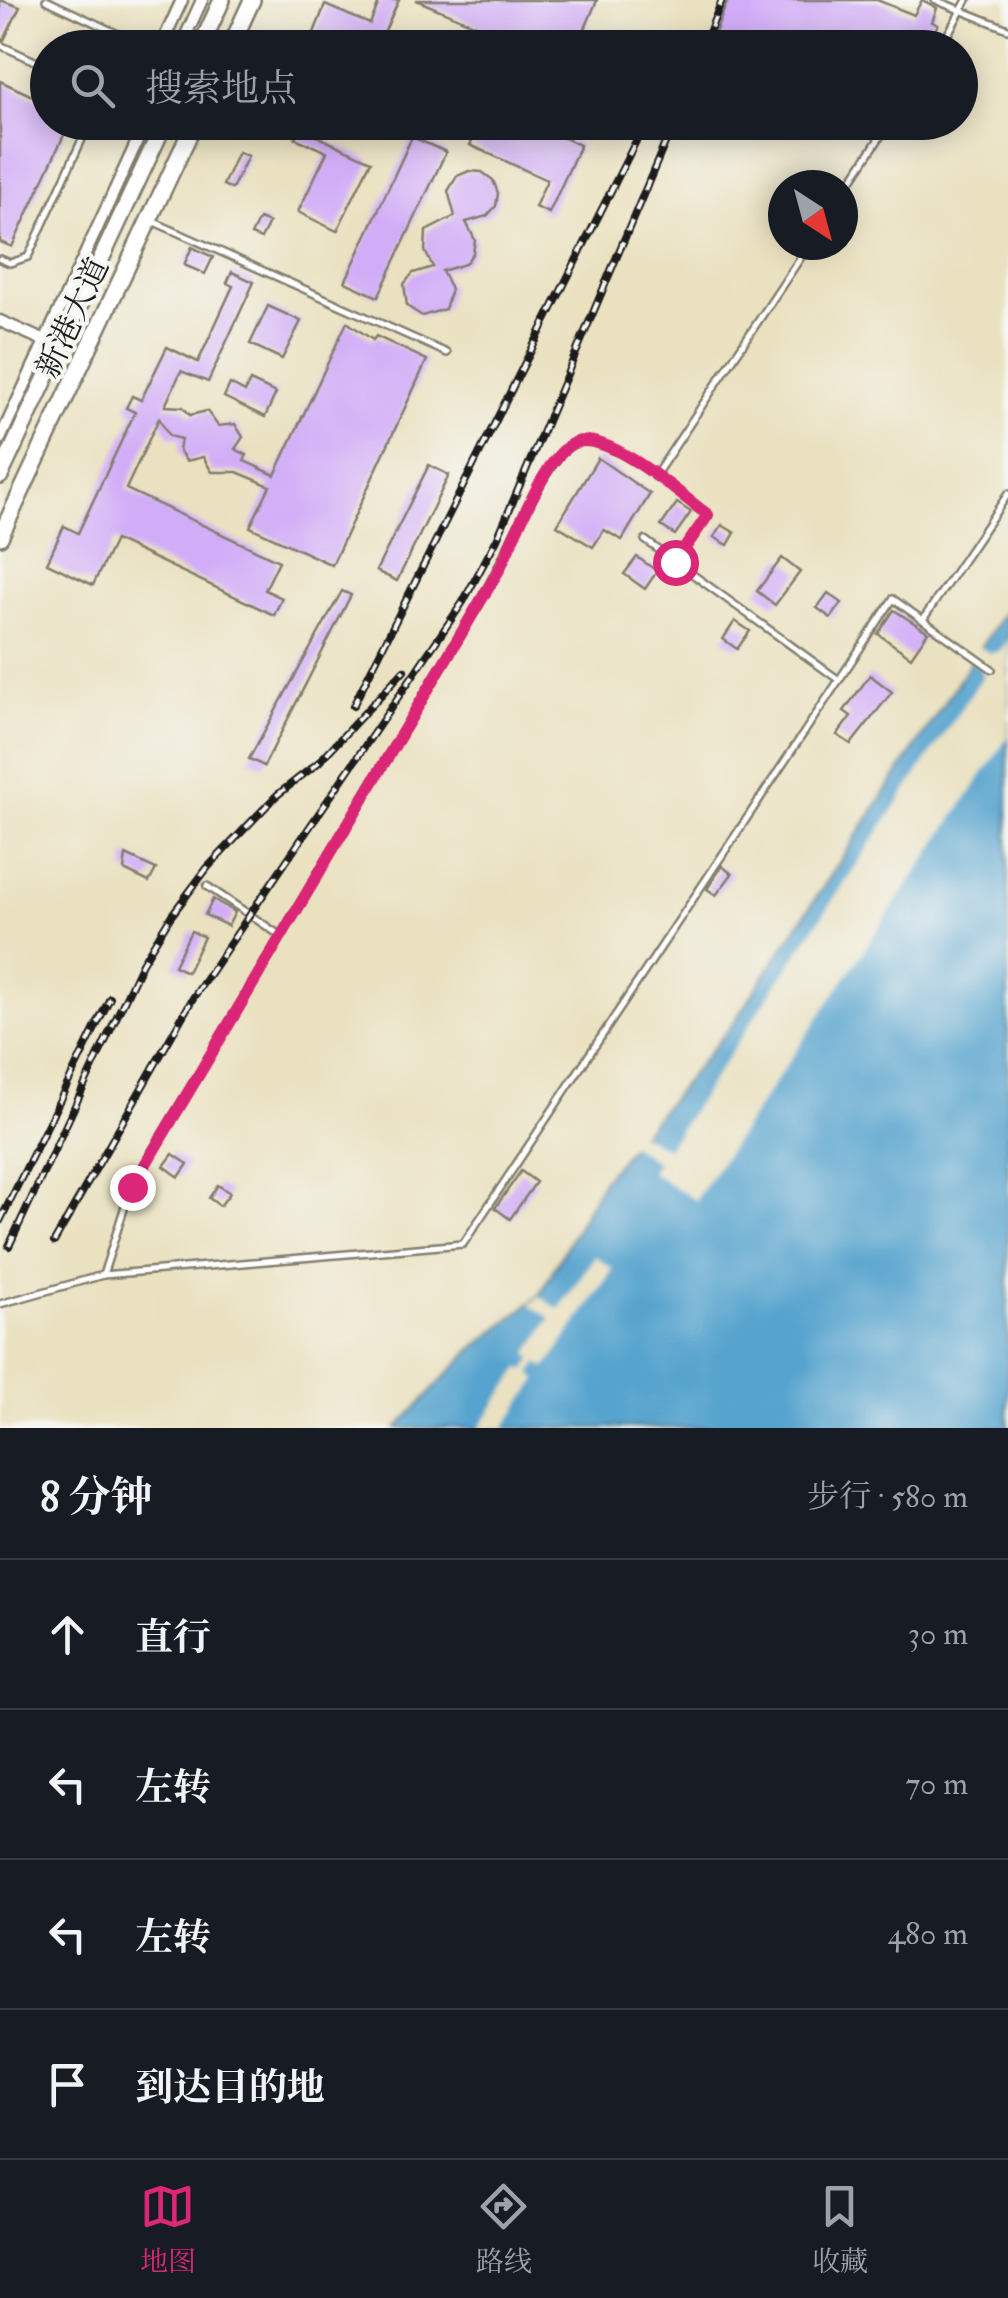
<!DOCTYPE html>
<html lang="zh">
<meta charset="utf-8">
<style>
body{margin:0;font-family:"IM FELL Double Pica","Noto Serif SC",serif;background:#242831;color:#f1f3f6}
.compass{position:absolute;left:768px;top:170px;width:90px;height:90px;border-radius:50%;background:#171b24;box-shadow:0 5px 25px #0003;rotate:144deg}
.stop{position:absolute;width:30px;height:30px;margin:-22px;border:8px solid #db2777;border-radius:50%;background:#fff}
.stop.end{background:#db2777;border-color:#fff;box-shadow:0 2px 10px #0008}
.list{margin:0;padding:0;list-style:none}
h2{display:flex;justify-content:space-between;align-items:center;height:130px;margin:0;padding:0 40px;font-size:42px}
h2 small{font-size:32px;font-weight:400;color:#9ea1a6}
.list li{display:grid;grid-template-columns:65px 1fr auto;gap:30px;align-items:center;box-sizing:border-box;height:150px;padding:0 40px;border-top:2px solid #363941}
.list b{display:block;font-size:38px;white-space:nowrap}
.list em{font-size:32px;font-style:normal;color:#9ea1a6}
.icon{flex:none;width:55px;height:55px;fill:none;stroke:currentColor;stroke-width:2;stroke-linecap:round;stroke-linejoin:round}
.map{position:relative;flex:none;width:1008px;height:1428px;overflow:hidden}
.search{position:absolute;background:#171b24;box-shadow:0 5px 25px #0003;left:30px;right:30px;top:30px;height:110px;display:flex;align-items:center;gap:25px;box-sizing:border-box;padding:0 35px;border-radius:55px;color:#9ea1a6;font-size:38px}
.sheet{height:730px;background:#171b24}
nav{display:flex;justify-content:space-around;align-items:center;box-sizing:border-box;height:140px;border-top:2px solid #363941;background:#171b24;font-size:28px;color:#9ea1a6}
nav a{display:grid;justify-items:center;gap:5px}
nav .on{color:#db2777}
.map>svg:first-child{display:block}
</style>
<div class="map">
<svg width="1008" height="1428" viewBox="0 0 1008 1428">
<rect width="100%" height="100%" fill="#f6f6f2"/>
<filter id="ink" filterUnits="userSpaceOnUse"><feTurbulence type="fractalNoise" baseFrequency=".01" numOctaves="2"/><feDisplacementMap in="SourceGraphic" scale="20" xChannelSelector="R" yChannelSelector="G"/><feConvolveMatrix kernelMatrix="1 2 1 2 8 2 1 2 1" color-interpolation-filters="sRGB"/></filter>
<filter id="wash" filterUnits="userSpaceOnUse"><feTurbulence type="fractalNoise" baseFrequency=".0048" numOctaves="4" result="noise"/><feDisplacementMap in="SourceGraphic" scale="40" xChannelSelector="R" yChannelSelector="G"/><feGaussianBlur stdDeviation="2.25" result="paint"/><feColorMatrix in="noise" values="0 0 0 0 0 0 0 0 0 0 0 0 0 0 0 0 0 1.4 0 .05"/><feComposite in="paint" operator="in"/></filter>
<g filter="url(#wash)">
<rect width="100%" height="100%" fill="#eae1c0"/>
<path fill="#55a3ce" stroke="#386075" stroke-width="2.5" d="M 1008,606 L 1008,1428 L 397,1428 L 467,1354 L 539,1296 L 603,1180 L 733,1024 Z"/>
<g fill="#eae1c0">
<path d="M 1008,640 L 1008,737 L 695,1200 L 651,1172 L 657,1162 L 626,1141 L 634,1131 L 667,1148 L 983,676 L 980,666 L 968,658 L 977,645 L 989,653 L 1000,651 Z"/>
<path d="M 595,1256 L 613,1269 L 546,1368 L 539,1363 L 531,1373 L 538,1379 L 504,1428 L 479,1428 L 520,1368 L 525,1370 L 533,1359 L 528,1354 L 551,1318 L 530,1305 L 539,1296 L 559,1309 Z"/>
</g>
<g id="blocks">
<g fill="#d2adf7">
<path d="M 0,0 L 20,7 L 4,40 L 0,39 Z"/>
<path d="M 380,0 L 399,0 L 377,48 L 308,48 L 325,5 L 370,24 Z"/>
<path d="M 416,0 L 597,0 L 577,48 L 531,48 Z"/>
<path d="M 728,0 L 877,0 L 914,15 L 922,0 L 937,8 L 932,22 L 938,25 L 924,48 L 709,48 Z"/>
<path d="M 0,81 L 48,103 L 48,122 L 70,122 L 12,247 L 0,242 Z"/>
<path d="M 480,122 L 530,122 L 580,145 L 549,213 L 535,207 L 547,180 L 470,145 Z"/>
<path d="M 299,128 L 371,161 L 337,231 L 298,212 L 327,152 L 295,138 Z"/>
<path d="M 412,137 L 446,152 L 378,297 L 345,282 Z"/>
<path d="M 238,152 L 248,156 L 232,189 L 223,185 Z"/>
<path d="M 469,171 L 482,172 L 493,180 L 498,193 L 496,206 L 487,216 L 466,222 L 475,240 L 473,253 L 465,264 L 442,271 L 451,289 L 445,309 L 422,316 L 407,306 L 404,284 L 413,273 L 433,267 L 425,251 L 426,231 L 455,216 L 448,191 L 457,176 Z"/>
<path d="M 259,219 L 269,223 L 261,239 L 251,235 Z"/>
<path d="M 192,247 L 213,257 L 205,274 L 184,265 Z"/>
<path d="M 232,272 L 254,282 L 208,382 L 181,371 L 165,406 L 183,407 L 190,415 L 207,411 L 218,426 L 235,424 L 243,437 L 235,449 L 247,455 L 244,461 L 275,475 L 347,322 L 373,340 L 376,336 L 427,360 L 332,565 L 250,527 L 270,486 L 237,472 L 212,472 L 203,457 L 186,461 L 179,450 L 181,439 L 169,436 L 159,418 L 126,489 L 279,561 L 265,590 L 282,598 L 274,615 L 115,540 L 93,585 L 47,563 L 64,526 L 78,533 L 135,412 L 126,408 L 132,396 L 141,400 L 167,347 L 198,362 L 233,286 L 227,283 Z"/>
<path d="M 268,306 L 301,321 L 282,359 L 250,344 Z"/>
<path d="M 250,381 L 276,393 L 265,417 L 224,397 L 230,384 L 245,392 Z"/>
<path d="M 598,458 L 650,494 L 622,540 L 604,530 L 593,547 L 557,525 Z"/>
<path d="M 429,465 L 449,475 L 397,581 L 376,571 Z"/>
<path d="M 677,503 L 691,512 L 675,535 L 661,526 Z"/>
<path d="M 722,525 L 735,533 L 728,545 L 714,537 Z"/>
<path d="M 637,557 L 657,571 L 645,589 L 624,574 Z"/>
<path d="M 782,558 L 800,572 L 775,605 L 757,591 Z"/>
<path d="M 342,591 L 351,595 L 264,766 L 249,759 Z"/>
<path d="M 828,593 L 842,603 L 831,618 L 817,608 Z"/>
<path d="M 894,610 L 928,632 L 911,657 L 878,634 Z"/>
<path d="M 735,621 L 750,631 L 737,649 L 723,639 Z"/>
<path d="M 870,675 L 892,692 L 851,744 L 837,735 L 851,716 L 844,711 Z"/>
<path d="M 126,855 L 156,869 L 149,882 L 124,870 Z"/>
<path d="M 722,866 L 732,874 L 716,895 L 707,889 Z"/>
<path d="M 213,899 L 235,912 L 228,926 L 205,915 Z"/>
<path d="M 191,931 L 204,937 L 187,972 L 174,966 Z"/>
<path d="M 173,1154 L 188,1164 L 179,1177 L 164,1166 Z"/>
<path d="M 521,1171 L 536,1182 L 510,1219 L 495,1208 Z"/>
<path d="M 218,1185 L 230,1193 L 220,1206 L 209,1198 Z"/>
</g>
</g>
</g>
<g filter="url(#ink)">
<use href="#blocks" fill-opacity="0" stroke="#837e6e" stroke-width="2.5"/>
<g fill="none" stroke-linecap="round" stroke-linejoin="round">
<defs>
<g id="service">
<path d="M 46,0 L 148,48"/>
<path d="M 935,0 L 1008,29"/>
<path d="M 0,45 L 48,67"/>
<path d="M 940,48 L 967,0"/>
<path d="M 843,193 L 890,122"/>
<path d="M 152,221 L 447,353"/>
<path d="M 0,259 L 10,263 L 28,257 L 90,122"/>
<path d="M 655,476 L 809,245"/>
<path d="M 645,540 L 839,680"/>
<path d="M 924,618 L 1008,494"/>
<path d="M 207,886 L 281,936"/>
<path d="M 103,1275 L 131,1187 C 247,994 362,800 477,607 C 497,574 545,458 572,444 C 604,427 681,495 708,515 L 675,562"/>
<path d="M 0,1304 L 103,1275 L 463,1244 L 893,599 L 992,669"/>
</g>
<g id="minor">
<path d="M 173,48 L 165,37 L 182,0"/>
<path d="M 180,48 L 202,0"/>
<path d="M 0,321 L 45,341"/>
<path d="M 0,439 L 146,122"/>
</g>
<g id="primary">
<path d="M 200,48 L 222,0"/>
<path d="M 230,48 L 252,0"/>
<path d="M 0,476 L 165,122"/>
<path d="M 0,537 L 195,122"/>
</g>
</defs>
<use href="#service" stroke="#837e6e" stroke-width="10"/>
<use href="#minor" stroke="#837e6e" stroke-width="15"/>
<use href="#primary" stroke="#837e6e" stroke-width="20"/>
<use href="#service" stroke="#fff" stroke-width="5"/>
<use href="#minor" stroke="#fff" stroke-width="10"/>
<use href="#primary" stroke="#fff" stroke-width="15"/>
<defs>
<g id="rail">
<path d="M 703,48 L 722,0"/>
<path d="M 353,706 L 645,123"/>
<path d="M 0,1221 L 110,998"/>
<path d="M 54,1242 L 193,998 L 463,602 L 497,539 L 674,122"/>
<path d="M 9,1246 L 142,963 L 171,916 L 208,867 L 276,796 L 319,762 L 404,670"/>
</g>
</defs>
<use href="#rail" stroke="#1c1c1c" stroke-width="8"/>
<use href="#rail" stroke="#f6f6f2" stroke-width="4" stroke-dasharray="11" stroke-linecap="butt"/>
</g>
</g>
<g fill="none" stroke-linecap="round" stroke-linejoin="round" filter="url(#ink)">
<path stroke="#db2777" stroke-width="12" d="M 132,1187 L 499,570 C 513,541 545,455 574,443 C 608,429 680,495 708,515 L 675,562"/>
</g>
<g text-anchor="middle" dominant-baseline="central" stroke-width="8" stroke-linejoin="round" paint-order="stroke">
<g font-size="32" fill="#1c1c1c" stroke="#f6f6f2">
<text transform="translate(73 318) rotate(-65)">新港大道</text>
</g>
</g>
</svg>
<svg class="compass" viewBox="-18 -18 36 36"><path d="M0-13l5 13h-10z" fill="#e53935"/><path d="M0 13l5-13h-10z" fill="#9ea1a6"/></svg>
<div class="stop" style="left:675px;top:562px"></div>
<div class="stop end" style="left:132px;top:1187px"></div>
<div class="search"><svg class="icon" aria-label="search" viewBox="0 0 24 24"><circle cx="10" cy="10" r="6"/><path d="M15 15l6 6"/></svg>搜索地点</div>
</div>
<section class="sheet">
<h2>8 分钟<small>步行 · 580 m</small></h2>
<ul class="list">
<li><svg class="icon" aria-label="ahead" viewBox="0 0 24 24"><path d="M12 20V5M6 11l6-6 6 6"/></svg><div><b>直行</b></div><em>30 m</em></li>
<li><svg class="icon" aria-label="left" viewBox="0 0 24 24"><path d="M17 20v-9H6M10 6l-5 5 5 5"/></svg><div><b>左转</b></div><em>70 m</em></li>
<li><svg class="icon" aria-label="left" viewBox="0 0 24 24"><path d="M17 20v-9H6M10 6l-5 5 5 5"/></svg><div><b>左转</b></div><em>480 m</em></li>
<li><svg class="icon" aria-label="arrive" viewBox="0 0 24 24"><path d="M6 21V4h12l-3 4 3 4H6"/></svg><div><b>到达目的地</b></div></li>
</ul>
</section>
<nav>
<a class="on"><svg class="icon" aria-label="map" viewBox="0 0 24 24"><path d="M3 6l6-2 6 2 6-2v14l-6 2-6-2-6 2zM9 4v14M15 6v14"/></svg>地图</a>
<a><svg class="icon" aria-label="directions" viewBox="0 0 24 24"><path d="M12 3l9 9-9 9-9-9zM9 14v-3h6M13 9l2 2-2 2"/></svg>路线</a>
<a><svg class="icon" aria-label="saved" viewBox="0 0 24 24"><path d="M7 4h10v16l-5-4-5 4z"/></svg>收藏</a>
</nav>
